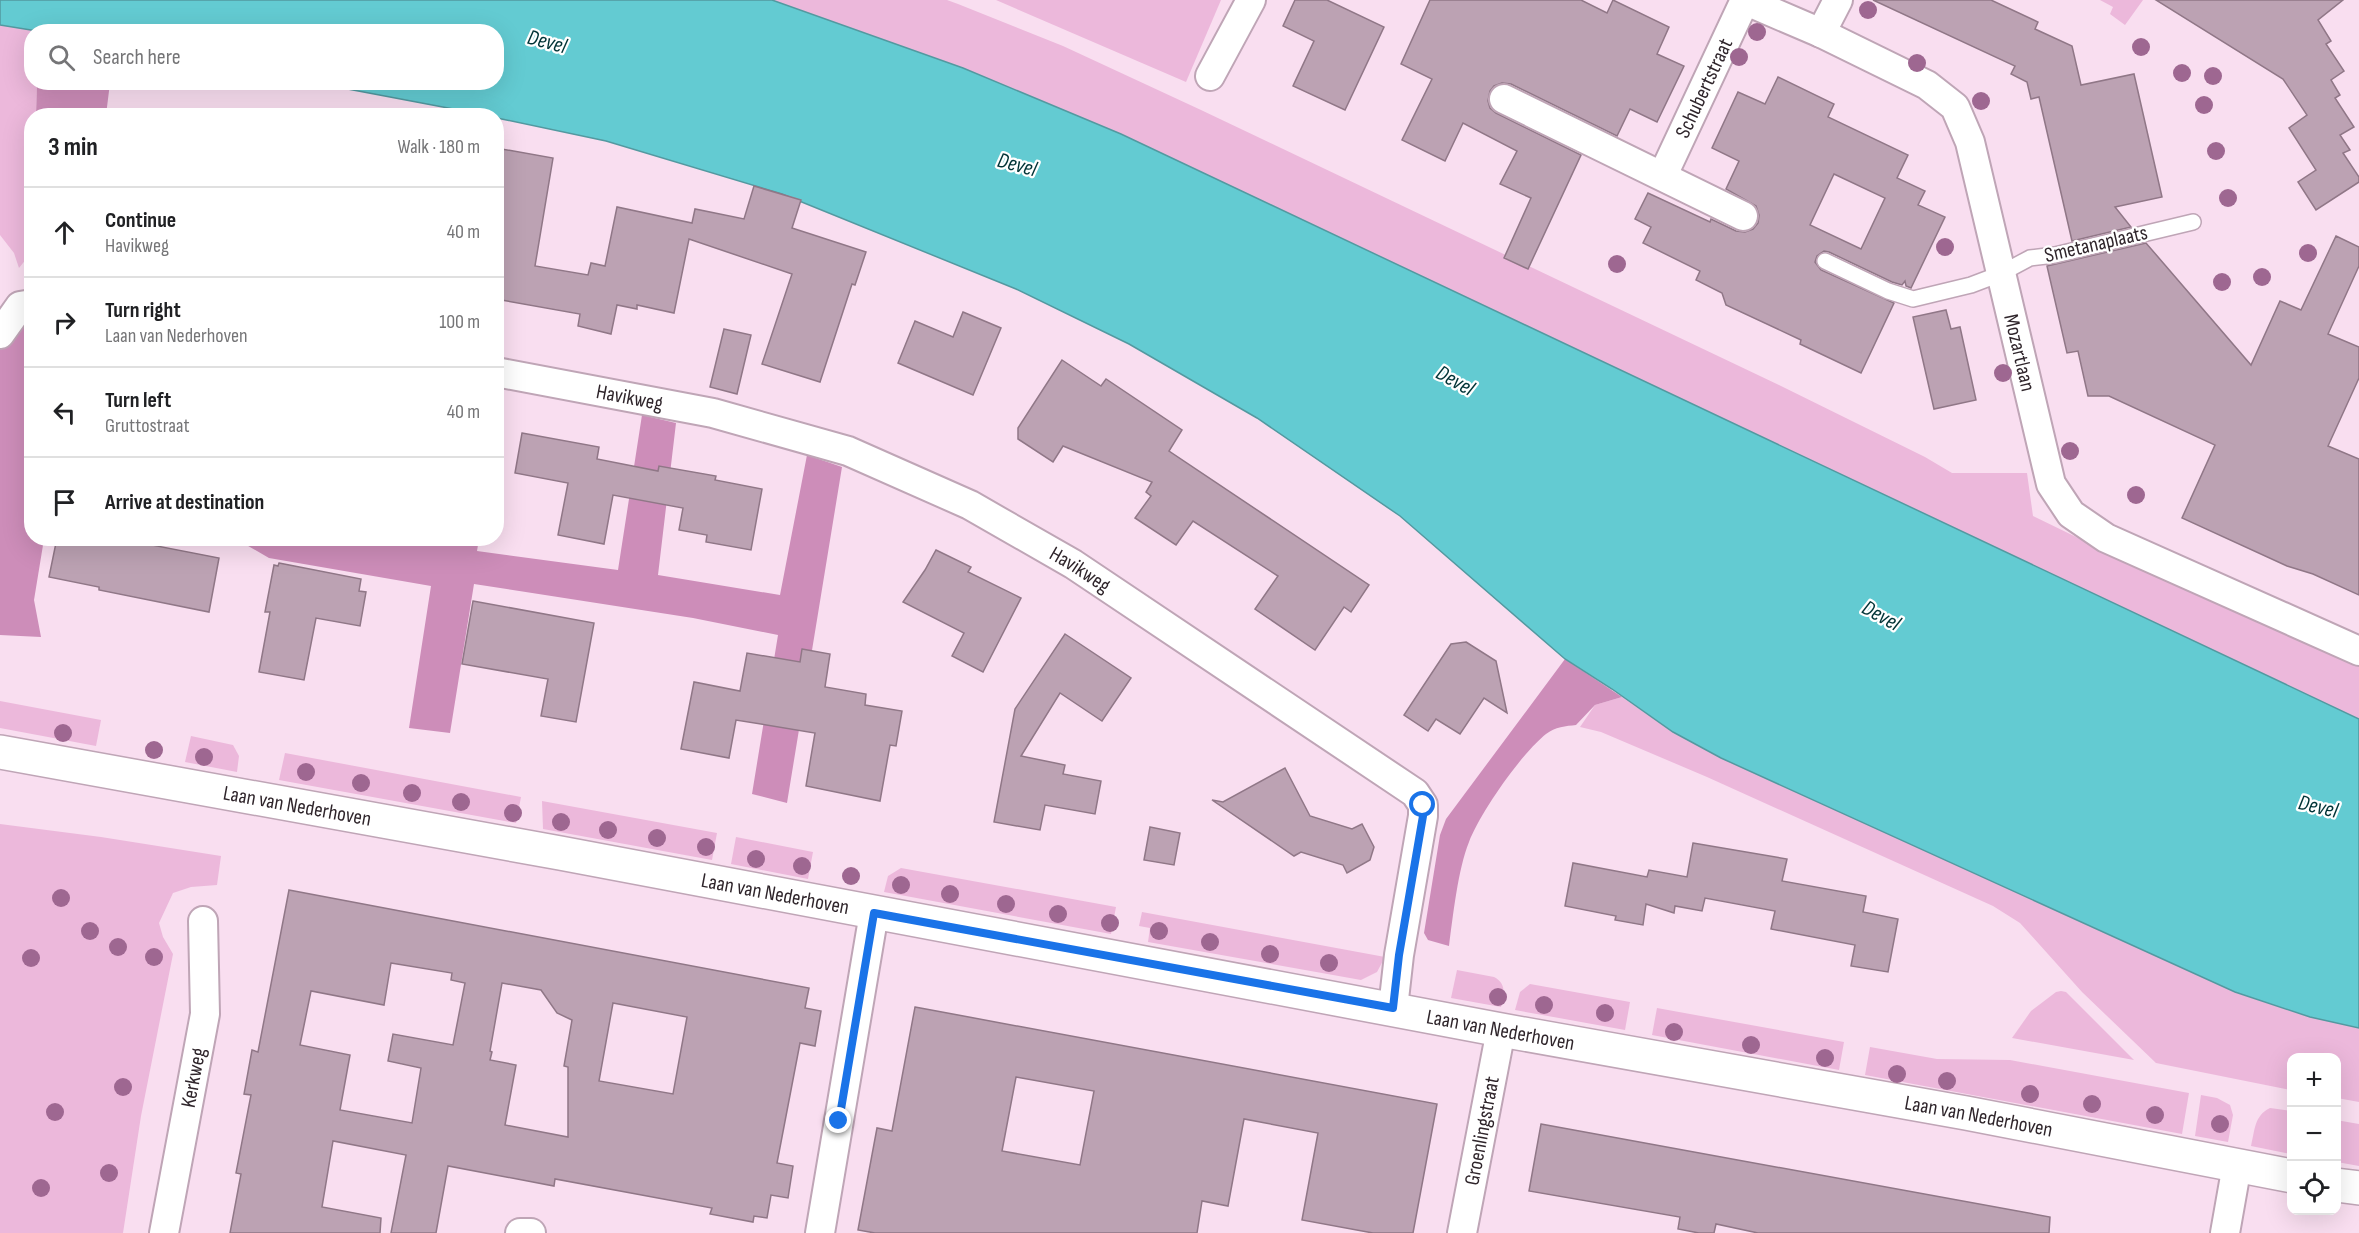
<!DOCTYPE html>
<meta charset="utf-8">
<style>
body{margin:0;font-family:"Sofia Sans Condensed",sans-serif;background:#f6f6f6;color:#202124}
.controls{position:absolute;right:18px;bottom:18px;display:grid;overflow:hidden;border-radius:12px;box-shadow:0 6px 24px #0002}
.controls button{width:54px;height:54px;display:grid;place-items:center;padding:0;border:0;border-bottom:2px solid #e0e0e0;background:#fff;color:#202124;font:30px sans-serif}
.stop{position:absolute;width:18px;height:18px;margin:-14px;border:4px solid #1a73e8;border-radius:50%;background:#fff}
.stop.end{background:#1a73e8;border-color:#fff;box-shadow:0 2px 6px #0008}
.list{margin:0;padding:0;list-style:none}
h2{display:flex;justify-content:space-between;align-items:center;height:78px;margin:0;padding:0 24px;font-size:26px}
h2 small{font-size:20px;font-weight:400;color:#757577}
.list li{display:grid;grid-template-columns:39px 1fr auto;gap:18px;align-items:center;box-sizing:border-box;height:90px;padding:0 24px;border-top:2px solid #e0e0e0}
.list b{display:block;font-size:22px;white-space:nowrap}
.list p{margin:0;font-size:20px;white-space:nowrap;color:#757577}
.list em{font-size:20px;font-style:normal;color:#757577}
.icon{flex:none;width:33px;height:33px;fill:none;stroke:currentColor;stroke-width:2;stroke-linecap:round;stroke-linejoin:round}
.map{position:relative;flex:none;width:2359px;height:1233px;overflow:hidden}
.search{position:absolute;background:#fff;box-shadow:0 6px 24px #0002;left:24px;top:24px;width:480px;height:66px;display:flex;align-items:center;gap:15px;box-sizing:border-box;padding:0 21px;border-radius:24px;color:#757577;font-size:22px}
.panel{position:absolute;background:#fff;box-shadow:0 6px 24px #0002;left:24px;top:108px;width:480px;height:438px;border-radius:24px}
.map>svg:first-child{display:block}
</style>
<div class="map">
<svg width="2359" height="1233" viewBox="0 0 2359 1233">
<rect width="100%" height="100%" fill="#f9def0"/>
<g fill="#ecb8db">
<path d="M 772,0 L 947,0 L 958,4 L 1063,46 L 1201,110 L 1781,386 L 1925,457 L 1952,473 L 2027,473 L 2033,516 L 2144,570 L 2359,665 L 2359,719 L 1121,134 L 963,68 Z"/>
<path d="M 996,0 L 1221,0 L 1186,82 Z"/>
<path d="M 2100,0 L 2143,0 L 2125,25 L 2110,14 L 2113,7 Z"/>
<path d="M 0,25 L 37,31 L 32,32 L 32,82 L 37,83 L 36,115 L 32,116 L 31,253 L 19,268 L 14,253 L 0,235 Z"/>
<path d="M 1622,697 L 1673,732 L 1721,758 L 2235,992 L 2310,1017 L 2359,1028 L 2359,1102 L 2337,1098 L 2336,1058 L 2292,1058 L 2291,1090 L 2156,1063 L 2082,992 L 2020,923 L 1993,906 L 1707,777 L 1601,732 L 1580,727 L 1595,705 Z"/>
<path d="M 0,701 L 101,720 L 96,746 L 0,728 Z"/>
<path d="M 191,736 L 233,745 L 239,756 L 237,772 L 185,762 Z"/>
<path d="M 285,753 L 521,797 L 516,823 L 279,780 Z"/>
<path d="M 542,801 L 717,833 L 712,860 L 543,829 Z"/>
<path d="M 0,824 L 101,837 L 221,856 L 217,885 L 191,887 L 173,893 L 159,923 L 163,937 L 173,954 L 141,1116 L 123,1233 L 0,1233 Z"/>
<path d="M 736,837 L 813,852 L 808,879 L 731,864 Z"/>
<path d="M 901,868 L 1116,907 L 1111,934 L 884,892 L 888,876 Z"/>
<path d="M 1142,912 L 1385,957 L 1377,972 L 1361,980 L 1148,942 L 1150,928 L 1139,926 Z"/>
<path d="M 1457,970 L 1494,977 C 1507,984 1504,994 1501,1007 L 1451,998 Z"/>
<path d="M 1530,984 L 1630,1002 L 1625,1030 L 1515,1010 L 1520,992 Z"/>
<path d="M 2061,991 L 2066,992 L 2134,1060 L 2012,1038 L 2031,1011 L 2056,992 Z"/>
<path d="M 1657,1008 L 1844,1042 L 1839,1070 L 1652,1035 Z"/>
<path d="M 1870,1047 L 1937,1059 L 2010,1060 L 2189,1093 L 2182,1134 L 1865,1075 Z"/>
<path d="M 2201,1095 L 2217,1098 L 2230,1105 L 2233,1115 L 2228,1142 L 2195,1136 Z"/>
<path d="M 2270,1108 L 2291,1111 L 2291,1154 L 2251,1146 C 2255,1130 2254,1116 2270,1108 Z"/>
<path d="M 2336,1120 L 2359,1124 L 2359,1166 L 2337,1162 Z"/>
</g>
<g fill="#cd8db9">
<path d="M 37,83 L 110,83 L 106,115 L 36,115 Z"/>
<path d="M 31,308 L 32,538 L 44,539 L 34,600 L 41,637 L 0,635 L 0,343 Z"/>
<path d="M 642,415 L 676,423 L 658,575 L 780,595 L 807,455 L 842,467 L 787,803 L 752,794 L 778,635 L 693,618 L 474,584 L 450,733 L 409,728 L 431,586 L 269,558 L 236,539 L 398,538 L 435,544 L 436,539 L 479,539 L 477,551 L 618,570 Z"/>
<path d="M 1565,659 L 1622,697 L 1595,705 L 1576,725 C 1566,726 1555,727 1546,734 C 1521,754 1480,813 1469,842 C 1458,869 1453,916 1449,946 L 1428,940 L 1424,933 L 1440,835 L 1446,819 Z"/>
</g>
<path fill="#63cbd2" stroke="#5399a0" stroke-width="1.5" d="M 0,0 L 772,0 L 963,68 L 1121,134 L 2359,719 L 2359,1028 L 2310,1017 L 2235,992 L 1721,758 L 1673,732 L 1612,689 L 1565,659 L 1400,516 L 1257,418 L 1129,344 L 1016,289 L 782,194 L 606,141 L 497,118 L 496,116 L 485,115 L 316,83 L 496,82 L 496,32 L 37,31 L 0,25 Z"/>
<g fill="#bca2b3" stroke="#907787" stroke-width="1.5" fill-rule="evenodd">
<path d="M 1295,0 L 1327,0 L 1384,27 L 1345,110 L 1293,86 L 1314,41 L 1283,26 Z"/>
<path d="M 1430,0 L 1581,0 L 1607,13 L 1613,0 L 1669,27 L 1657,54 L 1684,66 L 1657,122 L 1630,109 L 1617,136 L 1511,84 L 1502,83 L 1494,86 L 1490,91 L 1488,101 L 1490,108 L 1496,113 L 1581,155 L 1528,269 L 1504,258 L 1531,198 L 1500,184 L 1517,151 L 1463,123 L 1445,161 L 1402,140 L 1432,79 L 1401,64 Z"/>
<path d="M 1873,0 L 1991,0 L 2038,22 L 2035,29 L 2072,46 L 2081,85 L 2134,74 L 2162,197 L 2115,207 L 2131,227 L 2072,241 L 2039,97 L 2031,99 L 2027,82 L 2011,74 L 2015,66 Z"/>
<path d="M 2156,0 L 2343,0 L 2318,20 L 2331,41 L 2326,44 L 2344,71 L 2331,80 L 2340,95 L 2335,98 L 2354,127 L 2340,135 L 2350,150 L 2343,153 L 2359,177 L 2359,182 L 2316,210 L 2298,182 L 2316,170 L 2289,128 L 2307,115 L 2283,79 Z"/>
<path d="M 1778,77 L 1834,104 L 1828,117 L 1908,155 L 1897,178 L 1925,191 L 1918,205 L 1945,217 L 1911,288 L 1906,286 L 1905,281 L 1902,285 L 1892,282 L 1829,252 L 1824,251 L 1817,256 L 1815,262 L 1821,270 L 1894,303 L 1861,373 L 1800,344 L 1801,340 L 1726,305 L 1722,293 L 1696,280 L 1700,271 L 1643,243 L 1651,227 L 1635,219 L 1648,193 L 1710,222 L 1711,219 L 1736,231 L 1745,232 L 1753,229 L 1758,223 L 1759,215 L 1756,206 L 1726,189 L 1739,161 L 1712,148 L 1738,92 L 1765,104 ZM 1834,174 L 1885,198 L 1861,249 L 1810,225 Z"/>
<path d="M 496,148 L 553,158 L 535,266 L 588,275 L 591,263 L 605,266 L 617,207 L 692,223 L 695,209 L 744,219 L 754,186 L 801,200 L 792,228 L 866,252 L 855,285 L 852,284 L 820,382 L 762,364 L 792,274 L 689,239 L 674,313 L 637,305 L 637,309 L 617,305 L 611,334 L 578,326 L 580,314 L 496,299 Z"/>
<path d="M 2336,236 L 2359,247 L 2359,266 L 2328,334 L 2359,347 L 2359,378 L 2328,446 L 2359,459 L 2359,595 L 2313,574 L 2287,566 L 2182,518 L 2215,445 L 2109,396 L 2088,396 L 2078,351 L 2067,353 L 2047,266 L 2146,243 L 2251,365 L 2280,301 L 2301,310 Z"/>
<path d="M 1946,310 L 1951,329 L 1960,327 L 1976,400 L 1934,409 L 1913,317 Z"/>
<path d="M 963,312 L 1001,328 L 973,395 L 898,363 L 915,321 L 953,337 Z"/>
<path d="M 724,329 L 751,335 L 737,394 L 710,387 Z"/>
<path d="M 1062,360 L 1101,386 L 1106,379 L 1182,430 L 1169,451 L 1369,585 L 1351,612 L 1344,607 L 1315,650 L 1255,609 L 1278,576 L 1193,521 L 1176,545 L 1135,518 L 1151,496 L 1146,492 L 1152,482 L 1063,446 L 1053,462 L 1018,439 L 1018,428 Z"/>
<path d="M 522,433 L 599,447 L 597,459 L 658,471 L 659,466 L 716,476 L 715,480 L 762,489 L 751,550 L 706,542 L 707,535 L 679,530 L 683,508 L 613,495 L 604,544 L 558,535 L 568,483 L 515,473 Z"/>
<path d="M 57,538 L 131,538 L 131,541 L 219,558 L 209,612 L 99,590 L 99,587 L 49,577 Z"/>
<path d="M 936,550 L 971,567 L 968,572 L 1021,598 L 983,672 L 952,656 L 964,633 L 903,602 L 925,570 Z"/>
<path d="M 279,563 L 361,579 L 359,591 L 366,592 L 360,626 L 316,618 L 304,680 L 259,672 L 270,612 L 265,612 L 274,565 L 278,566 Z"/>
<path d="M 473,601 L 594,623 L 576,722 L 541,716 L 548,679 L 462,664 Z"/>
<path d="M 1065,634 L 1131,678 L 1102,721 L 1060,693 L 1021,756 L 1065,765 L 1063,774 L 1101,781 L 1095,814 L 1045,805 L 1040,830 L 994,822 L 1015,709 Z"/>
<path d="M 1466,642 L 1496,661 L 1507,713 L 1484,698 L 1460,734 L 1436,719 L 1428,731 L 1404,715 L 1451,644 Z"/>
<path d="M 802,649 L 830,654 L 825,687 L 866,694 L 865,705 L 902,711 L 896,746 L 890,745 L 880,801 L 806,786 L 815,733 L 736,720 L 729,758 L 681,749 L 694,682 L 740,691 L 747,653 L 800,662 Z"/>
<path d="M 1285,768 L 1310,816 L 1352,829 L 1362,824 L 1374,847 L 1370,860 L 1347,873 L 1343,865 L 1301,852 L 1294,856 L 1212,800 L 1223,802 Z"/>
<path d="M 1150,827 L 1180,833 L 1174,865 L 1144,860 Z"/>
<path d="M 1693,843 L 1787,859 L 1782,881 L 1866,896 L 1863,912 L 1898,919 L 1888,972 L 1851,966 L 1855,945 L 1771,929 L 1775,911 L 1705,898 L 1702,911 L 1675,906 L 1674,913 L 1646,904 L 1643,925 L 1615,920 L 1616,916 L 1565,906 L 1573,863 L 1647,877 L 1649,870 L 1687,877 Z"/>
<path d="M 289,890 L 809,988 L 805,1008 L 821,1011 L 815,1046 L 800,1043 L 777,1163 L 793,1166 L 788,1198 L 771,1195 L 767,1218 L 754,1216 L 753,1222 L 710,1214 L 712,1208 L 555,1179 L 554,1186 L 448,1166 L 436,1233 L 391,1233 L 406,1155 L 333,1141 L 322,1207 L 381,1218 L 380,1233 L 230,1233 L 241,1174 L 236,1173 L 251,1095 L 244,1094 L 252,1050 L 258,1052 ZM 391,963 L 452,973 L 451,980 L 465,983 L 453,1045 L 393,1034 L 388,1061 L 421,1068 L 412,1123 L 340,1110 L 350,1055 L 300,1045 L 311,991 L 384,1005 ZM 502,983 L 541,990 L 557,1013 L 572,1020 L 564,1066 L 568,1067 L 568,1137 L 505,1125 L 516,1065 L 490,1060 L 492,1052 L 490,1051 ZM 613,1003 L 687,1017 L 673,1094 L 599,1081 Z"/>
<path d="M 915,1007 L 1437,1104 L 1413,1233 L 1373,1233 L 1302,1220 L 1318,1133 L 1244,1119 L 1228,1206 L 1202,1201 L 1197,1233 L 875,1233 L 858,1230 L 877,1128 L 892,1131 ZM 1016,1077 L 1094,1091 L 1080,1165 L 1002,1151 Z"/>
<path d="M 1541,1124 L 2050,1217 L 2049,1233 L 1758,1233 L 1716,1224 L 1714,1233 L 1699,1233 L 1678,1229 L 1680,1217 L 1529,1191 Z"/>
</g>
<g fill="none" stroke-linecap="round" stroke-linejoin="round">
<defs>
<path id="service" d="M 1825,261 L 1888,291 L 1913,299 L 1971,285 L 2000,274 L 2030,258 L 2055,255 L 2193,222"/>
<g id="minor">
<path id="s1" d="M 1744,0 L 1821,33 L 1927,85 L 1955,107 L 1970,142 L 2051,484 L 2071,514 L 2106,538 L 2359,651"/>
<path d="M 1821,33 L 1838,0"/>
<path d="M 1210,76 L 1251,0"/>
<path d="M 1504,99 L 1743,216"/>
<path id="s2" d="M 1663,175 L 1745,0"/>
<path d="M 0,334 L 20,306 L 32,304"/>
<path id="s3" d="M 496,372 L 713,413 L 848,451 L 970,505 L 1073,564 L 1415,793 L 1423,805 L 1423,816 L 1399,955 L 1393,1008"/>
<path id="s4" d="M 164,1233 L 205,1014 L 203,921"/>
<path d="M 520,1233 L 531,1233"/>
<path d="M 820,1233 L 874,913"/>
<path id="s5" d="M 1462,1233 L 1501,1030"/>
<path d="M 2225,1233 L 2237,1165"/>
</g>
<g id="secondary">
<path id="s6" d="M 0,752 L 560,853 L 1501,1030 L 1966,1113 L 2292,1176"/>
<path d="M 2336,1185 L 2359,1188"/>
</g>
</defs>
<use href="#service" stroke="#bfa5b6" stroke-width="18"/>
<use href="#minor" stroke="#bfa5b6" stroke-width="32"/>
<use href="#secondary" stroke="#bfa5b6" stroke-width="36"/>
<use href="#service" stroke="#fff" stroke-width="15"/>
<use href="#minor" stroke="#fff" stroke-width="28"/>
<use href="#secondary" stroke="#fff" stroke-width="33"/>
</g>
<g fill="#9e6791">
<circle cx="1868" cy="10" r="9"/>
<circle cx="1757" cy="32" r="9"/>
<circle cx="2141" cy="47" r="9"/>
<circle cx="1739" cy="57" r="9"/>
<circle cx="1917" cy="63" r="9"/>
<circle cx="2182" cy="73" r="9"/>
<circle cx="2213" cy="76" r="9"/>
<circle cx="1981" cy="101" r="9"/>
<circle cx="2204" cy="105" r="9"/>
<circle cx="2216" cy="151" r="9"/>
<circle cx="2228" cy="198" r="9"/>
<circle cx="1945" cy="247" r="9"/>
<circle cx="2308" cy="253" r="9"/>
<circle cx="1617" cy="264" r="9"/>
<circle cx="2262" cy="277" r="9"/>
<circle cx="2222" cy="282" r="9"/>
<circle cx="2003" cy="373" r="9"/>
<circle cx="2070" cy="451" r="9"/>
<circle cx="2136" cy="495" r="9"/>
<circle cx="63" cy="733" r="9"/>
<circle cx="154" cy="750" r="9"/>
<circle cx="204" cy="757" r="9"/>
<circle cx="306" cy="772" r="9"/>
<circle cx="361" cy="783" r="9"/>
<circle cx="412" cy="793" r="9"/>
<circle cx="461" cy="802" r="9"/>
<circle cx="513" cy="813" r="9"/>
<circle cx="561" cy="822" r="9"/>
<circle cx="608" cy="830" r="9"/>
<circle cx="657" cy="838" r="9"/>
<circle cx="706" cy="847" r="9"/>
<circle cx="756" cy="859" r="9"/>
<circle cx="802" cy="866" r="9"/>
<circle cx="851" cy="876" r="9"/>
<circle cx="901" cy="885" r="9"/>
<circle cx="950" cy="894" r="9"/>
<circle cx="61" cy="898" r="9"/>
<circle cx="1006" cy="904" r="9"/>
<circle cx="1058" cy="914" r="9"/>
<circle cx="1110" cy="923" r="9"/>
<circle cx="90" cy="931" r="9"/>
<circle cx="1159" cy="931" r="9"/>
<circle cx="1210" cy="942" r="9"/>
<circle cx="118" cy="947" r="9"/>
<circle cx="1270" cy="954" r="9"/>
<circle cx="154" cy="957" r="9"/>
<circle cx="31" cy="958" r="9"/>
<circle cx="1329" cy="963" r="9"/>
<circle cx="1498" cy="997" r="9"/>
<circle cx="1544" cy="1005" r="9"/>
<circle cx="1605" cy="1013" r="9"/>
<circle cx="1674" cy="1032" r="9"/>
<circle cx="1751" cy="1045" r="9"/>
<circle cx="1825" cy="1058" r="9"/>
<circle cx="1897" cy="1074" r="9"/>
<circle cx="1947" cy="1081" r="9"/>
<circle cx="123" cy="1087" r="9"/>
<circle cx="2030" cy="1094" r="9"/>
<circle cx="2092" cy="1104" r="9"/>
<circle cx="55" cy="1112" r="9"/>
<circle cx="2155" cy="1115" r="9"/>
<circle cx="2220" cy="1124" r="9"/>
<circle cx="109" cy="1173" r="9"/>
<circle cx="41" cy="1188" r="9"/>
</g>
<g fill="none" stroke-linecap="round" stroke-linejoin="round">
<path stroke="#1a73e8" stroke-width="8" d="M 839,1121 L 874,913 L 1393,1008 L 1399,955 L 1423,816 L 1423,805"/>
</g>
<g text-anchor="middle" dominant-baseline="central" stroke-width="4.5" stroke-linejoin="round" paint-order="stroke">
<g font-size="21" fill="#2f252b" stroke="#fff">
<text stroke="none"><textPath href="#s2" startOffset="96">Schubertstraat</textPath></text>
<text transform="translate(2096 244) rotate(-13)">Smetanaplaats</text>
<text stroke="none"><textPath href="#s1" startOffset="492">Mozartlaan</textPath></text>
<text stroke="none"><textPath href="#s3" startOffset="136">Havikweg</textPath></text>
<text stroke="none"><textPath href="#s3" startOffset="622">Havikweg</textPath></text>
<text stroke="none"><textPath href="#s6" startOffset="302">Laan van Nederhoven</textPath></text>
<text stroke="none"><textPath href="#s6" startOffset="788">Laan van Nederhoven</textPath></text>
<text stroke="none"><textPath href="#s6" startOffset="1526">Laan van Nederhoven</textPath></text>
<text stroke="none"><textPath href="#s4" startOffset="158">Kerkweg</textPath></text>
<text stroke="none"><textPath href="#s6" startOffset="2012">Laan van Nederhoven</textPath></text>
<text stroke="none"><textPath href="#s5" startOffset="104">Groenlingstraat</textPath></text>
</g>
<g font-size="22" font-style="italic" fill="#003336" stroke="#fff">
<text transform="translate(547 42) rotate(15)">Devel</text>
<text transform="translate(1017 165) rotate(15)">Devel</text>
<text transform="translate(1455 381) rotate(29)">Devel</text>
<text transform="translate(1881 616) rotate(29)">Devel</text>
<text transform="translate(2318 807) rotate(13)">Devel</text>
</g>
</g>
</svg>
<div class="controls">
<button>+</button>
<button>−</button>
<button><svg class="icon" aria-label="locate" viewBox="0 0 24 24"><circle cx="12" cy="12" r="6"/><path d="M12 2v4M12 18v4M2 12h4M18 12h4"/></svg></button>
</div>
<div class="stop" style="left:1423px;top:805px"></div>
<div class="stop end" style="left:839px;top:1121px"></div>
<div class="search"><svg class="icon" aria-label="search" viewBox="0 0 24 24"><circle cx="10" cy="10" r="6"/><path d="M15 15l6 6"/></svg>Search here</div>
<section class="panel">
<h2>3 min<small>Walk · 180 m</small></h2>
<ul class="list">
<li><svg class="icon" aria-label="ahead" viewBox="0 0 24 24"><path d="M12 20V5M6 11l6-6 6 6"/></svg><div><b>Continue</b><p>Havikweg</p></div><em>40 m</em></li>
<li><svg class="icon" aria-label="right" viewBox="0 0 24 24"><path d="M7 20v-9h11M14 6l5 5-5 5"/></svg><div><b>Turn right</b><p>Laan van Nederhoven</p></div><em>100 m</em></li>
<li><svg class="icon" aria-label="left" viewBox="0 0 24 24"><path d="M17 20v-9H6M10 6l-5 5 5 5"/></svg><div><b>Turn left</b><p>Gruttostraat</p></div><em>40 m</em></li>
<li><svg class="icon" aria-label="arrive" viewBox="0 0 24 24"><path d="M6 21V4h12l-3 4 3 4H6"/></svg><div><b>Arrive at destination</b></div></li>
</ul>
</section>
</div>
